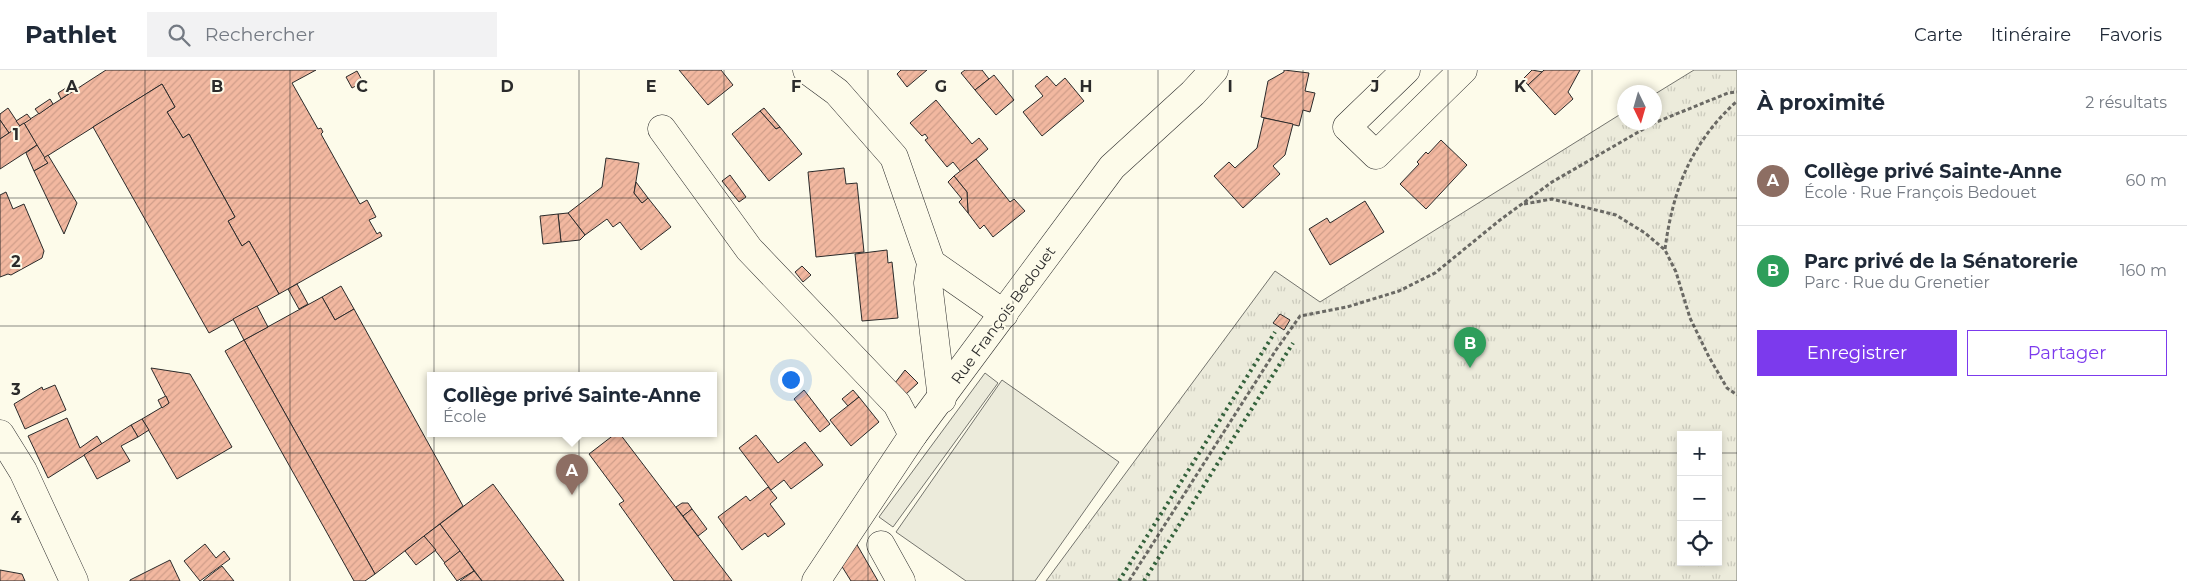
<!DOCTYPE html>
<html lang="fr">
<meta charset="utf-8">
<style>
body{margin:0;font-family:Montserrat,sans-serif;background:#f2f2f3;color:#1f2937}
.controls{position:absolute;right:15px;bottom:15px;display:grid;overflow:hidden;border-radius:0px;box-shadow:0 2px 8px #0003}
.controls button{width:45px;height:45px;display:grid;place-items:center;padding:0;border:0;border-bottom:1px solid #e0e1e3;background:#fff;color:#1f2937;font:25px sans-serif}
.compass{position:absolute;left:1617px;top:15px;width:45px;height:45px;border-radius:50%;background:#fff;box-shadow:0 2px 8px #0003;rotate:175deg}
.you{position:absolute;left:790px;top:309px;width:18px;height:18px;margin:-12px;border:4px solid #fff;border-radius:50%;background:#1a73e8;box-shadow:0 0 0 8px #1a73e833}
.badge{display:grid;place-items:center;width:32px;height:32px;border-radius:50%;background:#7c3aed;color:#fff;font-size:16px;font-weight:700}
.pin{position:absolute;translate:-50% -41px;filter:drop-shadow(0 1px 2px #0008)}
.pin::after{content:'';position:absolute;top:26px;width:18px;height:15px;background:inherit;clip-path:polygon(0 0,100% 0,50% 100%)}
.popup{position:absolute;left:427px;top:302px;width:290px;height:65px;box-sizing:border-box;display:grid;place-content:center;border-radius:0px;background:#fff;filter:drop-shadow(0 1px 4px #0005);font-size:16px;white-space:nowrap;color:#747a83}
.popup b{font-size:19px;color:#1f2937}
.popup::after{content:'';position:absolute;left:50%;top:100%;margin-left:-10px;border:10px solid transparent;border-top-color:#fff}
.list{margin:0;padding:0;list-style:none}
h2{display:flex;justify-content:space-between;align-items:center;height:65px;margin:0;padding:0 20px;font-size:21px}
h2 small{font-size:16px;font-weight:400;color:#747a83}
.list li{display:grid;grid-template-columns:32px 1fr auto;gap:15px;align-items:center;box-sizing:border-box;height:90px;padding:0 20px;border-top:1px solid #e0e1e3}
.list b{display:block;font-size:19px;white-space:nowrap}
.list p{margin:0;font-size:16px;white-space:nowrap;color:#747a83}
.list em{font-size:16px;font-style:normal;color:#747a83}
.actions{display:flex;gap:10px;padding:15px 20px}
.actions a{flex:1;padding:11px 0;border:1px solid #7c3aed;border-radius:0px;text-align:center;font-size:18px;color:#7c3aed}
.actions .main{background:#7c3aed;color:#fff}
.icon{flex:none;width:28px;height:28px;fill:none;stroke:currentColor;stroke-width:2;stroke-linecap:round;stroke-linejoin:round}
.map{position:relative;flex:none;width:1737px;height:511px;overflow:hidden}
header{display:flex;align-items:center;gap:30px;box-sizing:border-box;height:70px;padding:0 25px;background:#fff;border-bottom:1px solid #e0e1e3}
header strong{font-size:24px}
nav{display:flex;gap:28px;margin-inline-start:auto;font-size:18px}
.search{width:350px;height:45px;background:#f2f2f3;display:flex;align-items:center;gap:12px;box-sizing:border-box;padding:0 18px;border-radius:0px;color:#747a83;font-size:19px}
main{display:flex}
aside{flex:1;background:#fff}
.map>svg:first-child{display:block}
</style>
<header>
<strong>Pathlet</strong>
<div class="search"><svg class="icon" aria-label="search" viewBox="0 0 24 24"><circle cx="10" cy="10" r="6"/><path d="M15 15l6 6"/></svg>Rechercher</div>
<nav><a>Carte</a><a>Itinéraire</a><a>Favoris</a></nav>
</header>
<main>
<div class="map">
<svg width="1737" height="511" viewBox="0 0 1737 511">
<defs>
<pattern id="park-tufts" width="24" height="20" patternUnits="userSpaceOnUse" patternTransform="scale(1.25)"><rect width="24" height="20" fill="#ecebdb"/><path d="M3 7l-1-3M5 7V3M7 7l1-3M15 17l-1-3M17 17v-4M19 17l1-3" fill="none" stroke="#cbcabc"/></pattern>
<pattern id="building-hatch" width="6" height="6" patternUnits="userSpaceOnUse" patternTransform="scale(1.25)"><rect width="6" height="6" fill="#f2b8a0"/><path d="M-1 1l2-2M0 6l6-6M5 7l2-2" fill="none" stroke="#d09e8a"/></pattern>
</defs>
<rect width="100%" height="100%" fill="#fdfbea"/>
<path fill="url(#park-tufts)" stroke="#74746e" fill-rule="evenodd" d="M 1694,0 L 1737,0 L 1737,511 L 1046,511 L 1275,201 L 1320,232 L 1624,42 L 1624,52 L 1654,52 L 1655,24 ZM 1681,365 L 1718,365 L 1718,492 L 1681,492 Z"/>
<g fill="#ecebdb" stroke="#74746e">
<path d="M 985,303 L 998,313 L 893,457 L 879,447 Z"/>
<path d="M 1002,310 L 1119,392 L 1035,511 L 966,511 L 896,462 Z"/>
</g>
<g fill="url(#building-hatch)" stroke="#2b2b2b">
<path d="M 106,0 L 316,0 L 292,13 L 318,59 L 321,58 L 323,62 L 321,64 L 360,134 L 367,130 L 376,147 L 369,150 L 377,164 L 380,162 L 382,166 L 279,224 L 249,171 L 242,176 L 228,151 L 235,147 L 189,64 L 183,68 L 167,42 L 175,37 L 162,14 L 44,88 L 24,53 Z"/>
<path d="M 679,0 L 721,0 L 733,15 L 708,35 Z"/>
<path d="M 901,0 L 927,0 L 907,17 L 897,4 Z"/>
<path d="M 965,0 L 982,0 L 989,9 L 975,20 L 961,3 Z"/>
<path d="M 1284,0 L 1309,3 L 1305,21 L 1315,23 L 1310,42 L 1303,40 L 1299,56 L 1261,47 L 1268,11 L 1284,2 Z"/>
<path d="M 1532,0 L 1543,2 L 1528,15 L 1523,9 Z"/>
<path d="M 1544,0 L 1580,0 L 1568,22 L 1573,29 L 1555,45 L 1528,15 Z"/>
<path d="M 357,1 L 363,12 L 352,18 L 346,7 Z"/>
<path d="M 994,5 L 1014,30 L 996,45 L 975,20 Z"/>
<path d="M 1047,6 L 1056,16 L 1065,8 L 1084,31 L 1042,66 L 1023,42 L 1043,26 L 1035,16 Z"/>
<path d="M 162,14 L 175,37 L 167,42 L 183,68 L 189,64 L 235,147 L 228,151 L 242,176 L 249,171 L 279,224 L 209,263 L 93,57 Z"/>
<path d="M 66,18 L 70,23 L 61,29 L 58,23 Z"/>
<path d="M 50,29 L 53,34 L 39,44 L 35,39 Z"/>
<path d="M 936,30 L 972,74 L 979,68 L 988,79 L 961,102 L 953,92 L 947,97 L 925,70 L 928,68 L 925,64 L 922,66 L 910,53 Z"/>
<path d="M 8,38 L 20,56 L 9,63 L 0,50 L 0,44 Z"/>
<path d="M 764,38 L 780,57 L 776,59 L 760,41 Z"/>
<path d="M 760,41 L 776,59 L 780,57 L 802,84 L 769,111 L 732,64 Z"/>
<path d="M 27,44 L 31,49 L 20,56 L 16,51 Z"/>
<path d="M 1264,48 L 1293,54 L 1285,85 L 1273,96 L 1280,104 L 1243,138 L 1214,106 L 1229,92 L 1235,98 L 1257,78 Z"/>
<path d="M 0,50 L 9,63 L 0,69 Z"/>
<path d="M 24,53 L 37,75 L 0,99 L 0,69 Z"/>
<path d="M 1441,70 L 1467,95 L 1426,139 L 1400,114 L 1419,94 L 1417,92 L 1426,82 L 1428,84 Z"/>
<path d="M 37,75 L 48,93 L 34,101 L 26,83 Z"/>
<path d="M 48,85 L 77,133 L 64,164 L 34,101 L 48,93 L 44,88 Z"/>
<path d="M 606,88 L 639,93 L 634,123 L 642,133 L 648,128 L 671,157 L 641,180 L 620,152 L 613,157 L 607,149 L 585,165 L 568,143 L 602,117 Z"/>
<path d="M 976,89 L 1010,132 L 1014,129 L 1025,141 L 993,167 L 984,155 L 980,159 L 968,143 L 967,122 L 954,106 Z"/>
<path d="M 844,98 L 846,114 L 857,113 L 864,182 L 816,187 L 808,102 Z"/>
<path d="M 730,105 L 746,127 L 739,132 L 722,111 Z"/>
<path d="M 954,106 L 967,122 L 968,143 L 959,132 L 962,129 L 948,112 Z"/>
<path d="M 636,112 L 648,128 L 642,133 L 634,123 Z"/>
<path d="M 6,122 L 13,139 L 24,134 L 44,181 L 42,188 L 11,205 L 8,204 L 0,207 L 0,125 Z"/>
<path d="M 1365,131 L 1384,162 L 1330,195 L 1309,159 L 1327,148 L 1330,153 Z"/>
<path d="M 568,143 L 585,165 L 580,170 L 561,172 L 558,144 Z"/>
<path d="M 558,144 L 561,172 L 543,174 L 540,146 Z"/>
<path d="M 887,180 L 888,193 L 892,192 L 898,248 L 862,251 L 855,184 Z"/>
<path d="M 802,196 L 811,205 L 803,212 L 795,202 Z"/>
<path d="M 297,214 L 308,234 L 299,239 L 288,219 Z"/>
<path d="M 341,216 L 354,239 L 335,250 L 322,227 Z"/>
<path d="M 322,227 L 335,250 L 354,239 L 463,436 L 375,504 L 244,270 Z"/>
<path d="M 257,236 L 268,257 L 244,270 L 233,249 Z"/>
<path d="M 1280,244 L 1290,250 L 1284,260 L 1273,253 Z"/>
<path d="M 244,270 L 375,504 L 365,511 L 354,511 L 225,281 Z"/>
<path d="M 151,298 L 190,304 L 232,377 L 177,409 L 142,349 L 169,333 Z"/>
<path d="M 905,300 L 918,313 L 905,325 L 895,313 Z"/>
<path d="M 55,315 L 66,340 L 25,359 L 14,334 L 42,317 L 43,320 Z"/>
<path d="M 804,320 L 830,354 L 820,362 L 794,329 Z"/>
<path d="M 853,320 L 859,327 L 848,336 L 842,329 Z"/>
<path d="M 166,326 L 169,333 L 162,338 L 158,330 Z"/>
<path d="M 859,327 L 879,352 L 851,376 L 830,350 Z"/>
<path d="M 67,348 L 80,378 L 97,366 L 102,374 L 48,408 L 28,366 Z"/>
<path d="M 142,349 L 149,360 L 138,367 L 131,355 Z"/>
<path d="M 131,355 L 138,367 L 121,376 L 130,391 L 97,409 L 84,385 Z"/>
<path d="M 615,364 L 620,364 L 732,511 L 674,511 L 619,434 L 624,431 L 589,384 Z"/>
<path d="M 756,365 L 778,393 L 805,372 L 823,395 L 791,419 L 784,410 L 771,420 L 739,378 Z"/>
<path d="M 493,414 L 564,511 L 482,511 L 440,454 Z"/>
<path d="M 768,417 L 777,428 L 770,434 L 785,454 L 768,467 L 765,463 L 742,480 L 718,447 L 746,426 L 750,431 Z"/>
<path d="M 682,433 L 688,433 L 692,439 L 683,446 L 676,437 Z"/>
<path d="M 692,439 L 707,459 L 698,466 L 683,446 Z"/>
<path d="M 440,454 L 460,481 L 445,493 L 424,466 Z"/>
<path d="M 424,466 L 436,480 L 416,495 L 405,481 Z"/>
<path d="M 856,473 L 878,511 L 851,511 L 841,495 Z"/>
<path d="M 205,474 L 216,488 L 224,481 L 230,489 L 200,511 L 184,491 Z"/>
<path d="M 460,481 L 474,501 L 457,511 L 444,493 Z"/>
<path d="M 170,490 L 180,511 L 130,511 L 130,510 Z"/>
<path d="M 222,496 L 234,511 L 203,511 L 214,502 Z"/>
<path d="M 0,500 L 22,504 L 25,511 L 0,511 Z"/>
<path d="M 474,501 L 482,511 L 460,511 Z"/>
</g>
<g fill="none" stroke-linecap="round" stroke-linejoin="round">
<defs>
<g id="minor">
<path d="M 807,0 L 837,22 L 894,87 L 931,193 L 928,213 L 942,329"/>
<path d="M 1406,0 L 1347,57 L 1376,85 L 1463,0"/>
<path d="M 662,59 L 749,179 L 897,334 L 913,365"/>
<path d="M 931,193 L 1004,244"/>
<path d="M 881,475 L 901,511"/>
<path d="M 816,511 L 913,365 L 1112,97 L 1193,23 L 1214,0"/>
</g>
<path id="major" d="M 0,364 L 23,401 L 74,511"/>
</defs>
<use href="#minor" stroke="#2b2b2b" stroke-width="29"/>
<use href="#major" stroke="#2b2b2b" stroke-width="29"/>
<g stroke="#6a6964" stroke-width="3" stroke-dasharray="4 2.5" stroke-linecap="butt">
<path d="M 1524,134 L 1552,129 L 1616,145 L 1645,163 L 1665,180 L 1676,202 L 1690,248 L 1709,287 L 1727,318 L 1737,325"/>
<path d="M 1665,179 C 1673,119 1691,73 1737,31"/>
<path d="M 1129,511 L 1276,280 L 1300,246 L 1347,237 L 1399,221 L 1435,203 L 1500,150 L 1552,112 L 1654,53 L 1728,23 L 1737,22"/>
</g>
<use href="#minor" stroke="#fdfbea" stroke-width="28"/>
<use href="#major" stroke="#fdfbea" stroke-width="28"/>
<g stroke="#34623c" stroke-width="4" stroke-dasharray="2.5 4" stroke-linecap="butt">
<path d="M 1119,511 L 1275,262"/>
<path d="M 1144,511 L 1293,273"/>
</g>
</g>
<path fill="none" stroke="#2b2b2b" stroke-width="1" stroke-opacity="0.55" d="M 145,0 L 145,511M 290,0 L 290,511M 434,0 L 434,511M 579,0 L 579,511M 724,0 L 724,511M 868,0 L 868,511M 1013,0 L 1013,511M 1158,0 L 1158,511M 1303,0 L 1303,511M 1448,0 L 1448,511M 1592,0 L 1592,511M 0,128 L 1737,128M 0,256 L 1737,256M 0,383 L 1681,383M 1718,383 L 1737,383"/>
<g text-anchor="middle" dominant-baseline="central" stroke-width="4" stroke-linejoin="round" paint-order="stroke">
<g font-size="15" fill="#2b2b2b" stroke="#fdfbea">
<text transform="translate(1003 245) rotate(-54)">Rue François Bedouet</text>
</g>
</g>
<g font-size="16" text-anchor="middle" font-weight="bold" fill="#2b2b2b" stroke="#fdfbea" stroke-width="4" stroke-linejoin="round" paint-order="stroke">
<text x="72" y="22">A</text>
<text x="217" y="22">B</text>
<text x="362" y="22">C</text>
<text x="507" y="22">D</text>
<text x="651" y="22">E</text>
<text x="796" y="22">F</text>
<text x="941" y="22">G</text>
<text x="1086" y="22">H</text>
<text x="1230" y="22">I</text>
<text x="1375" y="22">J</text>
<text x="1520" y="22">K</text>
<text x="16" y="70">1</text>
<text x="16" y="197">2</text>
<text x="16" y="325">3</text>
<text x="16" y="453">4</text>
</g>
</svg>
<div class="controls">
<button>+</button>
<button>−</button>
<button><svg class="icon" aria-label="locate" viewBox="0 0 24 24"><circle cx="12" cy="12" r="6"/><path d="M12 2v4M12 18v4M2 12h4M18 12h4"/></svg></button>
</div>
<svg class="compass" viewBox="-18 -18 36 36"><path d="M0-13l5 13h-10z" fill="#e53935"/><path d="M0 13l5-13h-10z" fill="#747a83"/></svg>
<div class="you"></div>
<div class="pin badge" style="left:572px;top:425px;background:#8d6e63">A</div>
<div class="popup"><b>Collège privé Sainte-Anne</b>École</div>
<div class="pin badge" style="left:1470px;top:298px;background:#2e9e5b">B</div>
</div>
<aside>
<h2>À proximité<small>2 résultats</small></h2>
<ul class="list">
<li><span class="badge" style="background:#8d6e63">A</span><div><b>Collège privé Sainte-Anne</b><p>École · Rue François Bedouet</p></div><em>60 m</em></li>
<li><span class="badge" style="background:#2e9e5b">B</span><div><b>Parc privé de la Sénatorerie</b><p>Parc · Rue du Grenetier</p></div><em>160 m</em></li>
</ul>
<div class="actions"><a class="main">Enregistrer</a><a>Partager</a></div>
</aside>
</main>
